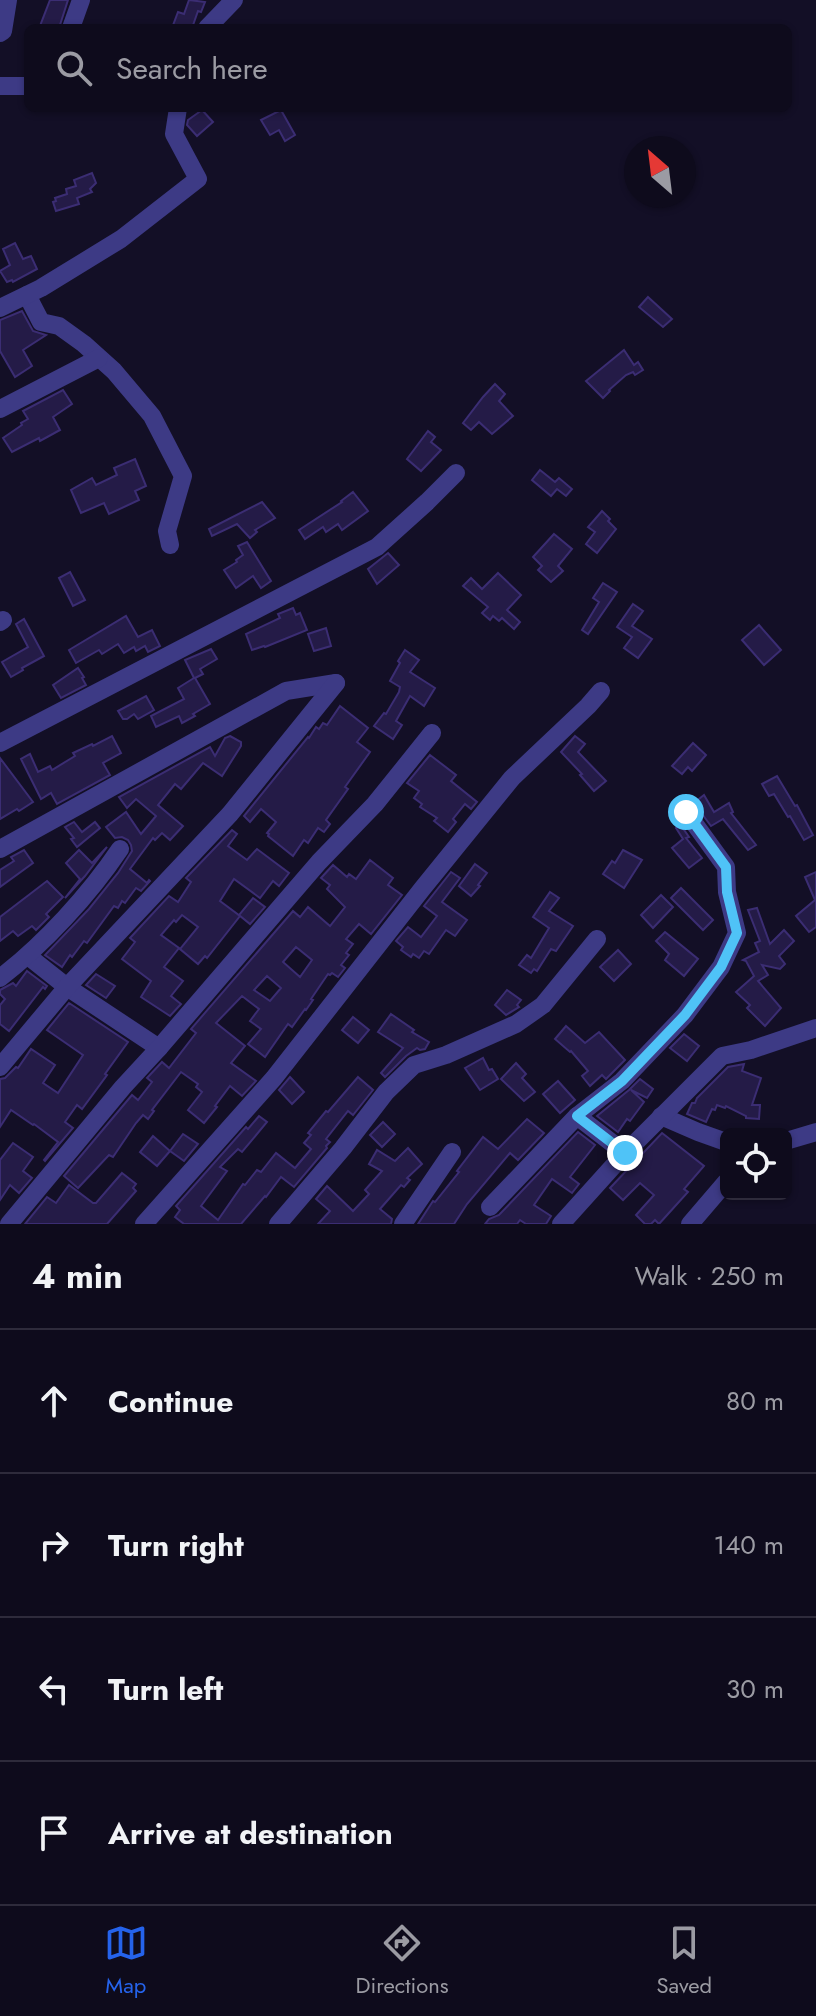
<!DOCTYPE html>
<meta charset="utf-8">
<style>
body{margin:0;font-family:Jost,sans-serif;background:#1c1929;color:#f1f3f6}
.controls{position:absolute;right:24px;bottom:24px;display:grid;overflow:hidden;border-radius:12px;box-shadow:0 2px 6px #0004}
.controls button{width:72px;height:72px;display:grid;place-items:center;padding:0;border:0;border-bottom:2px solid #2e2b3b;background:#0e0b1c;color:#f1f3f6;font:40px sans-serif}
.compass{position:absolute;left:624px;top:136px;width:72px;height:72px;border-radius:50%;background:#0e0b1c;box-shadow:0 2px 6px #0004;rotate:332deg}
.stop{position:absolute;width:24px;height:24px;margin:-18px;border:6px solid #4fc3f7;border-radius:50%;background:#fff}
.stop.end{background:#4fc3f7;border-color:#fff;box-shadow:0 2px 8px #0008}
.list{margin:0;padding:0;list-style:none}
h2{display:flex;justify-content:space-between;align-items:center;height:104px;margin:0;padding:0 32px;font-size:34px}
h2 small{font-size:26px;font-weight:400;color:#9b9ba3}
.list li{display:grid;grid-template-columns:52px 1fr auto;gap:24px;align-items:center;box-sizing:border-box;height:144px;padding:0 32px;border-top:2px solid #2e2b3b}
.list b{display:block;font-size:30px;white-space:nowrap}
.list em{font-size:26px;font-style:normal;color:#9b9ba3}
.icon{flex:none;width:44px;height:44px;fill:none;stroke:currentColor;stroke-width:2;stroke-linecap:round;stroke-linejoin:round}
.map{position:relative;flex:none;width:816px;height:1224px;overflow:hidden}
.search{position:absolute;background:#0e0b1c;box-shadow:0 2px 6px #0004;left:24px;right:24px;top:24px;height:88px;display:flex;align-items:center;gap:20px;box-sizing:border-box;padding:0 28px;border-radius:12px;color:#9b9ba3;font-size:30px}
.sheet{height:680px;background:#0e0b1c}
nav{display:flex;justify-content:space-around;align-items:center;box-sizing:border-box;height:112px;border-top:2px solid #2e2b3b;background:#0e0b1c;font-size:22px;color:#9b9ba3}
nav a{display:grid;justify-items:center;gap:4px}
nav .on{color:#2563eb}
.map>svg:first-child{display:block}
</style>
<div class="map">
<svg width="816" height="1224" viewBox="0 0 816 1224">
<rect width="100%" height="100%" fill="#130f26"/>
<g fill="#241b47" stroke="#3b2d73" stroke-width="2" fill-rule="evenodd">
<path d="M 50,0 L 68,0 L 59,28 L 40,26 Z"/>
<path d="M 189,0 L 205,2 L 201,12 L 198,11 L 192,28 L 172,28 L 178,12 L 184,14 Z"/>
<path d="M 202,110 L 213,122 L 197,136 L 187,125 L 188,120 Z"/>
<path d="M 281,110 L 295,135 L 285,141 L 279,130 L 270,135 L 261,120 Z"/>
<path d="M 92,173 L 96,183 L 90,189 L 92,192 L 77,198 L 79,204 L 56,211 L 53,202 L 56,201 L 55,198 L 67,194 L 66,189 L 76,186 L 74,180 Z"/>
<path d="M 15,243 L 23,259 L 31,256 L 37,269 L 13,282 L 12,280 L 7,282 L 0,271 L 10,265 L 3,249 Z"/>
<path d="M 648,297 L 672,319 L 663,327 L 639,307 Z"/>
<path d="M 22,311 L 33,331 L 46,335 L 23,350 L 32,366 L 15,377 L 0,351 L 0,320 Z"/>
<path d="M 624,350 L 634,365 L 638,362 L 643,370 L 635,375 L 633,372 L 626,375 L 609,390 L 610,391 L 603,398 L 586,381 Z"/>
<path d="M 495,384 L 505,394 L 499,401 L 513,416 L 492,434 L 479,422 L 471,430 L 463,423 L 483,397 Z"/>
<path d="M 63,390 L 72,404 L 53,417 L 60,430 L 40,441 L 39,438 L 12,452 L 3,438 L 22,425 L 21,423 L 28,419 L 23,411 Z"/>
<path d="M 428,431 L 435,437 L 431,442 L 441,450 L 421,471 L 407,459 Z"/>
<path d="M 135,459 L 146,486 L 135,491 L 139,500 L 109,514 L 104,503 L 81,513 L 71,490 L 92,478 L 96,485 L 117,475 L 114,468 Z"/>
<path d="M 540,470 L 555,482 L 559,478 L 572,489 L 566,496 L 557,489 L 551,496 L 532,480 Z"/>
<path d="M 353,492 L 368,511 L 342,530 L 338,524 L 326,532 L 323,527 L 305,539 L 299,530 L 342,502 L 341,501 Z"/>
<path d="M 262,502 L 275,518 L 255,530 L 257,532 L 250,538 L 237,524 L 212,536 L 209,529 Z"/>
<path d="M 602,511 L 610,519 L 608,521 L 616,529 L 597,553 L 586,544 L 595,532 L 588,527 Z"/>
<path d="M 554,534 L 572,549 L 558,566 L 563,571 L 551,582 L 538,570 L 542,566 L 533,557 Z"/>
<path d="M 247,542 L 271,581 L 261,588 L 253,576 L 236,588 L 224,570 L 237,562 L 236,560 L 243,555 L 238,546 Z"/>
<path d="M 388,553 L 399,565 L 377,584 L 368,569 Z"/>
<path d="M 70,572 L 85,600 L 73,606 L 59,578 Z"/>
<path d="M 498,573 L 521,595 L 507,610 L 520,622 L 514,629 L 502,618 L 499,621 L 493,616 L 490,620 L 482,613 L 488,607 L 463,586 L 471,578 L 482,589 Z"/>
<path d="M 603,583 L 617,592 L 588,634 L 582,630 L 599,602 L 593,598 Z"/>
<path d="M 633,604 L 643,611 L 632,626 L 652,639 L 638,658 L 624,648 L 632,637 L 617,627 Z"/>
<path d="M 293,608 L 296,615 L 300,613 L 307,630 L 265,647 L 264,646 L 252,650 L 246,634 L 280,618 L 278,614 Z"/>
<path d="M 126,616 L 138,637 L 152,630 L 160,646 L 148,652 L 145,646 L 136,651 L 134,647 L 124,653 L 118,644 L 102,654 L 99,650 L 76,663 L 69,650 Z"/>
<path d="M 24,619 L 44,656 L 22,668 L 23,670 L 11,677 L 2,662 L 28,647 L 16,624 Z"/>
<path d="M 759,625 L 781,650 L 764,665 L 742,640 Z"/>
<path d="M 326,628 L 331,646 L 314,651 L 308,634 Z"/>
<path d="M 211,649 L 217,659 L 200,669 L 203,674 L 195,678 L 210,704 L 193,714 L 195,716 L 182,723 L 179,716 L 156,727 L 151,716 L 184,699 L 178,688 L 194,678 L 185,660 Z"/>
<path d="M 405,650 L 419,660 L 410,672 L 435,688 L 424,706 L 410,696 L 396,721 L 402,725 L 393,739 L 374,726 L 384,713 L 386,714 L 399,692 L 400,687 L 390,681 L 400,663 L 398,661 Z"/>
<path d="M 78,668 L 84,677 L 82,678 L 86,685 L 61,698 L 53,685 Z"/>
<path d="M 146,696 L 154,710 L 138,719 L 134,714 L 127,719 L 123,719 L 118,711 Z"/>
<path d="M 340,706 L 368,728 L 357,742 L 370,752 L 345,787 L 348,789 L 326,820 L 330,824 L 324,832 L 318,828 L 308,843 L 304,840 L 293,856 L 268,836 L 269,834 L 267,833 L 276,822 L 261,809 L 250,822 L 244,816 L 308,737 L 309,738 L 316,727 L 319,729 L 323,723 L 327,725 Z"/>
<path d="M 112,736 L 121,753 L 103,763 L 110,775 L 57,804 L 51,793 L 41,799 L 21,759 L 30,754 L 38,772 L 50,766 L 52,770 L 75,756 L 73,753 L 92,744 L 93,746 Z"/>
<path d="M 230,736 L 241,742 L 241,746 L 222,776 L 203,763 L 181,789 L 175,784 L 158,805 L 183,826 L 170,840 L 162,833 L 155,840 L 153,838 L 130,869 L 147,883 L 149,880 L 150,881 L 141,891 L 136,888 L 125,903 L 122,901 L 118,908 L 114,906 L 87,943 L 84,941 L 72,957 L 70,955 L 62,967 L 45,955 L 89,909 L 118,873 L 132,851 L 131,845 L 128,840 L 122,837 L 115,838 L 106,827 L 126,812 L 141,834 L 156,816 L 136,799 L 127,808 L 119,797 L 210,747 L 215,756 L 225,738 Z"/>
<path d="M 575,736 L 585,744 L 578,752 L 606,781 L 594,791 L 580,775 L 582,774 L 561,752 Z"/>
<path d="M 693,743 L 706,755 L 692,771 L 688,767 L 682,774 L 672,766 Z"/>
<path d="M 430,755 L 456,775 L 451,781 L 477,802 L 471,809 L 465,804 L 453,819 L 456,822 L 448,832 L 434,821 L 437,818 L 420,807 L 422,804 L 414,798 L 419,791 L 407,783 Z"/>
<path d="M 0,758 L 33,802 L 19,811 L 17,809 L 0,819 Z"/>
<path d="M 777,776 L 795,806 L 797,805 L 813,835 L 804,840 L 790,816 L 788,817 L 774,794 L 769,796 L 762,784 Z"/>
<path d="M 704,795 L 714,812 L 729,803 L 733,812 L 731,813 L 756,845 L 748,850 L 723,819 L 711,826 L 694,803 Z"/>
<path d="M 675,817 L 689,837 L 686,838 L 702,858 L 689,868 L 672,848 L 683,839 L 676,828 L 680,825 Z"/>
<path d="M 74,822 L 82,832 L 95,822 L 100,828 L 77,847 L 71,839 L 74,838 L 65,827 Z"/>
<path d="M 232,830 L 237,834 L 228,846 L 247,860 L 257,849 L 289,873 L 279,886 L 273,881 L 260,898 L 234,879 L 220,901 L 240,916 L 207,958 L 205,956 L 198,964 L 180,949 L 198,927 L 182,915 L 176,922 L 174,920 L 161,935 L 179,948 L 164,967 L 183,981 L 171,996 L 181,1004 L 170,1016 L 141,997 L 151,981 L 122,959 L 135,942 L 130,938 L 169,896 L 178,902 L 191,882 L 186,878 Z"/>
<path d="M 107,847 L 85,876 L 65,898 L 80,879 L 66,863 L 79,850 L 92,863 Z"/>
<path d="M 24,850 L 33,863 L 0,887 L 0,870 L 14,861 L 11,857 Z"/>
<path d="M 623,850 L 642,860 L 624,888 L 603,874 L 612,861 L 615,863 Z"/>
<path d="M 370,860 L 393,878 L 388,885 L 402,895 L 371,934 L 359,924 L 346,939 L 353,944 L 346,953 L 349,955 L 341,965 L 345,968 L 338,977 L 332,973 L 330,975 L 328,974 L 311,999 L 313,1000 L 306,1010 L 305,1009 L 292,1027 L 288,1024 L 265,1057 L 248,1044 L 261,1029 L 250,1021 L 259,1009 L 242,996 L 216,1023 L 245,1046 L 231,1063 L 256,1081 L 242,1096 L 230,1086 L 215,1106 L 217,1107 L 204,1123 L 188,1110 L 202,1092 L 196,1087 L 198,1084 L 181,1072 L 152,1110 L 154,1111 L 148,1119 L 143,1115 L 136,1123 L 113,1157 L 109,1155 L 78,1188 L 64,1176 L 132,1095 L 138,1100 L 152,1082 L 147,1078 L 162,1062 L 169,1068 L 196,1033 L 191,1029 L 293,911 L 300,917 L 308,907 L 330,926 L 345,907 L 327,889 L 330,885 L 321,878 L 333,865 L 347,877 L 349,874 L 356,879 ZM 296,947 L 312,960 L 300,977 L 283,962 ZM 267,976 L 281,988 L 270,1001 L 254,990 Z"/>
<path d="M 475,864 L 487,873 L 478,885 L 480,886 L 471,896 L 459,886 Z"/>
<path d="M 451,872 L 460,878 L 442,902 L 467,920 L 455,936 L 446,930 L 429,954 L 424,951 L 419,958 L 413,954 L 411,957 L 401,950 L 403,947 L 396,941 L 408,927 L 421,937 L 437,916 L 424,906 Z"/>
<path d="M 816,872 L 816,927 L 809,932 L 796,916 L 815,900 L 805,877 Z"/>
<path d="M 47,881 L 63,897 L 46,914 L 49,917 L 36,930 L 32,926 L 18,936 L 13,931 L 0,941 L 0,917 Z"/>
<path d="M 681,888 L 713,920 L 703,930 L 671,898 Z"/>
<path d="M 550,892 L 559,898 L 549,911 L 573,926 L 556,951 L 551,949 L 537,971 L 534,969 L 531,973 L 519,965 L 527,955 L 531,958 L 549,928 L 533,917 Z"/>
<path d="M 661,895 L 673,907 L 653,928 L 641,915 Z"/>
<path d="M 253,898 L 265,907 L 250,924 L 239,915 Z"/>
<path d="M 757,908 L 770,944 L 784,930 L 794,941 L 779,956 L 785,964 L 780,969 L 762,965 L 768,975 L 758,981 L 781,1008 L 765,1026 L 747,1008 L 750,1005 L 736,992 L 754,976 L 746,961 L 743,960 L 759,952 L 755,943 L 760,941 L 748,910 Z"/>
<path d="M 665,932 L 698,959 L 684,976 L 665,960 L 669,954 L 656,941 Z"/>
<path d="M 618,950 L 631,964 L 614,981 L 600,967 Z"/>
<path d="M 27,971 L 47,986 L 45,989 L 43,987 L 9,1031 L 0,1024 L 0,1005 L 5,999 L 0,994 L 0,990 L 13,983 L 16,986 Z"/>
<path d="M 96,974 L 115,986 L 106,998 L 86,985 Z"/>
<path d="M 507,990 L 521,1000 L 517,1005 L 519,1007 L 506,1015 L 495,1005 Z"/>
<path d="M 69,1003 L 128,1042 L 105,1074 L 107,1075 L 82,1109 L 77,1105 L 65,1122 L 73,1128 L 45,1161 L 44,1160 L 58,1142 L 34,1124 L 33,1125 L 11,1110 L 0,1127 L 0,1079 L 5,1078 L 16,1067 L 18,1068 L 31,1049 L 55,1065 L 43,1083 L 58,1093 L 83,1055 L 47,1030 Z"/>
<path d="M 391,1014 L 414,1030 L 412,1032 L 429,1042 L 425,1049 L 420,1050 L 417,1048 L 406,1056 L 385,1077 L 381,1073 L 403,1048 L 378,1032 Z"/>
<path d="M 353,1017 L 369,1030 L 358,1043 L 342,1030 Z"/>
<path d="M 566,1026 L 585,1043 L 599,1032 L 625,1060 L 606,1079 L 602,1075 L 590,1086 L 582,1076 L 588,1071 L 571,1051 L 570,1052 L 555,1039 Z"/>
<path d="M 684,1034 L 699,1046 L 687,1061 L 670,1048 Z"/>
<path d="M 483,1058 L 489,1070 L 492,1069 L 498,1079 L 480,1090 L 465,1068 Z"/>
<path d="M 516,1063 L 526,1074 L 522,1078 L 535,1092 L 524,1101 L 501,1079 Z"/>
<path d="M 744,1064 L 742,1071 L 761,1078 L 752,1105 L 760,1105 L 759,1119 L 746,1118 L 746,1116 L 726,1106 L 725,1108 L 717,1105 L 715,1110 L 712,1109 L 706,1122 L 687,1114 L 692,1103 L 695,1103 L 697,1098 L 728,1067 Z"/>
<path d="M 290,1077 L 304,1092 L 292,1104 L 279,1090 Z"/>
<path d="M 358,1077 L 373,1090 L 353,1115 L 348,1111 L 326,1139 L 330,1142 L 326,1146 L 327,1148 L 294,1187 L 281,1177 L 266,1197 L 265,1196 L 241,1224 L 184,1224 L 175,1217 L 180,1210 L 176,1206 L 246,1127 L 248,1129 L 259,1116 L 267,1122 L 242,1152 L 238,1149 L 220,1167 L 227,1171 L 201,1206 L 218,1220 L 243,1184 L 245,1185 L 257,1170 L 261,1172 L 276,1153 L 295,1168 L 311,1149 L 304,1143 L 311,1135 L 308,1133 L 326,1111 L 328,1112 Z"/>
<path d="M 640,1079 L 653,1089 L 647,1098 L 631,1090 L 644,1102 L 630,1121 L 627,1119 L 618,1132 L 597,1116 L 629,1090 Z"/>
<path d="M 558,1081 L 575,1100 L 560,1113 L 543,1094 Z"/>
<path d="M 527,1119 L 544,1133 L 518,1160 L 510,1153 L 467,1204 L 454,1224 L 418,1224 L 433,1201 L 435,1202 L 459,1172 L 457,1171 L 483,1137 L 498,1149 Z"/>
<path d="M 383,1122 L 395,1134 L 382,1147 L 370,1135 Z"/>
<path d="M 578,1132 L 595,1145 L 570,1177 L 579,1184 L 572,1193 L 552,1179 L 534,1205 L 551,1216 L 546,1224 L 526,1224 L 520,1220 L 517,1224 L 485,1224 L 489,1219 L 499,1215 Z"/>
<path d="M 662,1133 L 704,1166 L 684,1189 L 688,1192 L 668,1214 L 659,1224 L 655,1220 L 651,1224 L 645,1224 L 636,1215 L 654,1195 L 640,1183 L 623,1200 L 610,1188 Z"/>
<path d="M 183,1134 L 198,1144 L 184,1161 L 170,1151 Z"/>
<path d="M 153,1136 L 170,1151 L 157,1166 L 140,1152 Z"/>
<path d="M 13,1143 L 33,1157 L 23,1171 L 32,1178 L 19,1193 L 10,1185 L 0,1200 L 0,1160 Z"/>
<path d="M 408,1148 L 422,1164 L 407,1178 L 410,1180 L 404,1187 L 401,1185 L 380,1209 L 392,1219 L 391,1224 L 318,1224 L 330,1211 L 316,1199 L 327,1186 L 353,1211 L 369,1194 L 365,1190 L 382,1171 L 369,1164 L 377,1150 L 395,1161 Z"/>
<path d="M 122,1173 L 136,1184 L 133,1188 L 136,1191 L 107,1224 L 25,1224 L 47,1197 L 56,1203 L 69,1185 L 93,1203 L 96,1203 Z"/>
</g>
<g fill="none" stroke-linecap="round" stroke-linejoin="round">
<g stroke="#3d3a85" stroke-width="18">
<path d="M 71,28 L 81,0"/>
<path d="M 207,28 L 234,0"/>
<path d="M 0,33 L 3,31 L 8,0"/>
<path d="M 0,86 L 28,86"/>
<path d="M 27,295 L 41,322 L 59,326 L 84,344 L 114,371 L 152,416 L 183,476 L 167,531 L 170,545"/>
<path d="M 0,308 L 41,288 L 121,239 L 198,179 L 174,134 L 178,108"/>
<path d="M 0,409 L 99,358"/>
<path d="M 0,622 L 3,620"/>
<path d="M 0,743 L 377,547 L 427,502 L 456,473"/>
<path d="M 0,849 L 286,691 L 336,683"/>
<path d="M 28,956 L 67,987 L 159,1048"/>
<path d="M 0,978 C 44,944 89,895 120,849"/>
<path d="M 0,1067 L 67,987 L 230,814 L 336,683"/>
<path d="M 577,1116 L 625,1153"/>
<path d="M 661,1116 L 698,1132 L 726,1142"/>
<path d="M 786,1141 L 816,1132"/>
<path d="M 490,1207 L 577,1116 L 622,1081 L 685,1015 L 721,967 L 737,933 L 727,892 L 726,867 L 686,812"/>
<path d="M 9,1224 L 123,1087 L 159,1048 L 319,862 L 375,804 L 432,733"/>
<path d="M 144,1224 L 274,1078 L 422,889 L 512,778 L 588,706 L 601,691"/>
<path d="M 278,1224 L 343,1148 L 386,1092 L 414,1065 L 446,1055 L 516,1024 L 543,1005 L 597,939"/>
<path d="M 403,1224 L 452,1152"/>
<path d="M 561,1224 L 625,1153 L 722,1056 L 751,1050 L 816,1028"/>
<path d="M 690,1224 L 726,1182"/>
</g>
</g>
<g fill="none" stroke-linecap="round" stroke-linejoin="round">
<path stroke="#4fc3f7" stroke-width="10" d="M 625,1153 L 577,1116 L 622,1081 L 685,1015 L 721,967 L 737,933 L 727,892 L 726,867 L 686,812"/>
</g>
</svg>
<div class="controls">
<button><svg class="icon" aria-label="locate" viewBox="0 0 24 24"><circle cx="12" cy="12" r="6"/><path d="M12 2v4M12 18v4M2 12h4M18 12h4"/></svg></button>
</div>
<svg class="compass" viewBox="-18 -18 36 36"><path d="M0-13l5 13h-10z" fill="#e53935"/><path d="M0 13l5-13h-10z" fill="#9b9ba3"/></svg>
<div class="stop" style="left:686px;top:812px"></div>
<div class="stop end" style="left:625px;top:1153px"></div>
<div class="search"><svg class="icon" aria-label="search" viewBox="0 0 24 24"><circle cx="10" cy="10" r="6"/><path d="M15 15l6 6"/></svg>Search here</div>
</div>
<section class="sheet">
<h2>4 min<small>Walk · 250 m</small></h2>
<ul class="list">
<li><svg class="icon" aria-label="ahead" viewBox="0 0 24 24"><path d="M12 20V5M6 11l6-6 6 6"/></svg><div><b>Continue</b></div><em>80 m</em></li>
<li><svg class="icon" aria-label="right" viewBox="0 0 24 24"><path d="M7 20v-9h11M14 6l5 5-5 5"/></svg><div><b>Turn right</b></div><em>140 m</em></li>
<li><svg class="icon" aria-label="left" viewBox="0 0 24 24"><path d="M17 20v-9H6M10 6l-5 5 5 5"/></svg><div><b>Turn left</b></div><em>30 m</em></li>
<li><svg class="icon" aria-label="arrive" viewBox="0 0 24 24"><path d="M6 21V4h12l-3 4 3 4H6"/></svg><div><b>Arrive at destination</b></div></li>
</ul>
</section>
<nav>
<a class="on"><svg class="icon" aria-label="map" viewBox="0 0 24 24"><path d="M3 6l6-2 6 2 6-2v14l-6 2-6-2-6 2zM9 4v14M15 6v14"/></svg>Map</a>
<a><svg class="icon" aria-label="directions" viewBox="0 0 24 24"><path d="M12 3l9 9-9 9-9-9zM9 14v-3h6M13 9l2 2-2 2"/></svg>Directions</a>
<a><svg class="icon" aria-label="saved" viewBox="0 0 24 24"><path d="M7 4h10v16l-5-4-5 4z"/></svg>Saved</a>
</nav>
